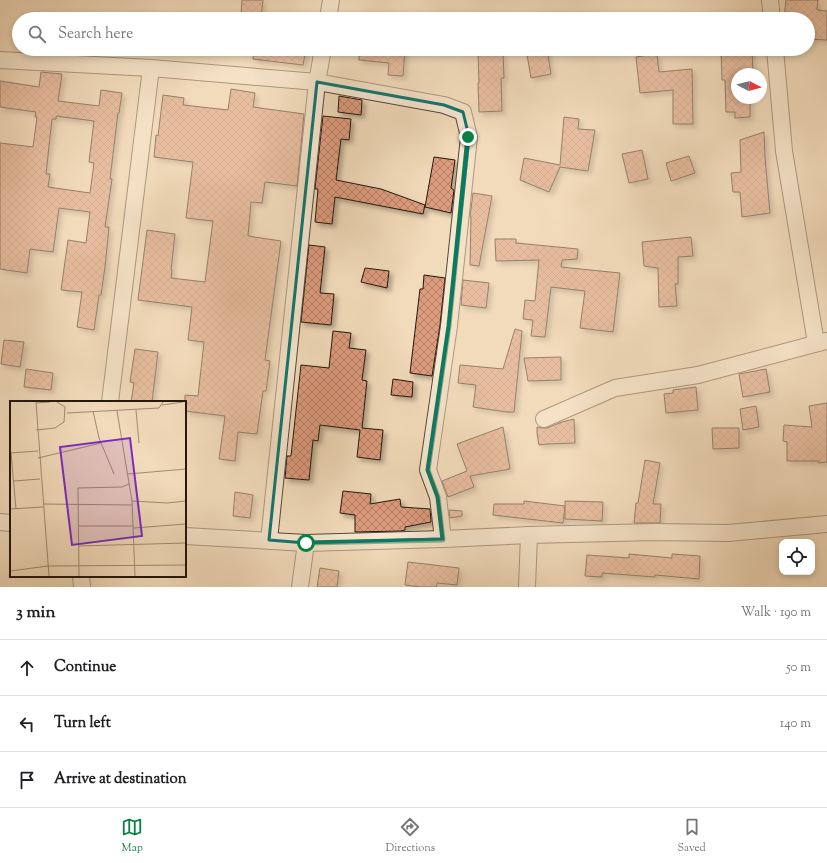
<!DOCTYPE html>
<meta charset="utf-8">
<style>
body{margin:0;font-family:"Sorts Mill Goudy",serif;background:#f2f2f2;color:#202124}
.controls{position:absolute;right:12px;bottom:12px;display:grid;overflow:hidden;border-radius:8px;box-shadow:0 2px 6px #0003}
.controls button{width:36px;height:36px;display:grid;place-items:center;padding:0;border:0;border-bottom:1px solid #e0e0e0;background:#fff;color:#202124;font:20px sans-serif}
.compass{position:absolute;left:731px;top:68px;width:36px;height:36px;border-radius:50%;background:#fff;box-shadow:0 2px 6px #0003;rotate:97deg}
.stop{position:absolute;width:12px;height:12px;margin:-9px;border:3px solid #0b8043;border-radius:50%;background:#fff}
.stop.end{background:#0b8043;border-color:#fff;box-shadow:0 1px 4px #0008}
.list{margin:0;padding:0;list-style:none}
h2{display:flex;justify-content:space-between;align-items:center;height:52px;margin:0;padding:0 16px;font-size:17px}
h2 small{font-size:13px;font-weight:400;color:#757577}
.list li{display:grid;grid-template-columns:26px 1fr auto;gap:12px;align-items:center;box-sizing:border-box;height:56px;padding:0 16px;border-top:1px solid #e0e0e0}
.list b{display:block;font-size:15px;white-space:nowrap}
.list em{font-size:13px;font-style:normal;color:#757577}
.icon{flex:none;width:22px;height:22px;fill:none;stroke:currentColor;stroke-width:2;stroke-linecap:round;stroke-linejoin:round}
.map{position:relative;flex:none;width:827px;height:587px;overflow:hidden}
.search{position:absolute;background:#fff;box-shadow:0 2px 6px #0003;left:12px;right:12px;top:12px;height:44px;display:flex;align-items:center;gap:10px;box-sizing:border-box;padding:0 14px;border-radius:22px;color:#757577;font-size:15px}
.sheet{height:220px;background:#fff}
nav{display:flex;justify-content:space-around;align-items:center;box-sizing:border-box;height:56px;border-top:1px solid #e0e0e0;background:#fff;font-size:11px;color:#757577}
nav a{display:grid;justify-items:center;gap:2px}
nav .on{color:#0b8043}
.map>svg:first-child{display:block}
</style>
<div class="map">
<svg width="827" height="587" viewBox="0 0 827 587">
<defs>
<pattern id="building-cross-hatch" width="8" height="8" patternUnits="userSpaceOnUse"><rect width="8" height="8" fill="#de9c7e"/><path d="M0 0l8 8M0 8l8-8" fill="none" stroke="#b47e66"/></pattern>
<filter id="shadow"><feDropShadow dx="3.5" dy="3.5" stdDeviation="2" flood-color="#0004"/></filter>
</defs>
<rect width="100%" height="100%" fill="#f2dbbb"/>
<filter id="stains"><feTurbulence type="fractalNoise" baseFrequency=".005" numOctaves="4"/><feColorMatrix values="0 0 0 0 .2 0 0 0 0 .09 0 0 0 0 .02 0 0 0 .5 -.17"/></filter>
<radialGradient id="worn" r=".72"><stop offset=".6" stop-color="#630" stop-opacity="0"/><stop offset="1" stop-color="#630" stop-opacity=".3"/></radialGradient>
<g fill="url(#building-cross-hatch)" stroke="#22170c" fill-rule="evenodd" filter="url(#shadow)">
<path d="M 242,0 L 263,0 L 261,16 L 241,14 Z"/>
<path d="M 786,0 L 818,0 L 817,10 L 827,11 L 827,40 L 808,39 L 808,19 L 784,19 Z"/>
<path d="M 254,49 L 306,49 L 303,65 L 253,59 Z"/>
<path d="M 359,49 L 405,49 L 403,76 L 388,75 L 389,63 L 359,60 Z"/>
<path d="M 526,49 L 547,49 L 551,74 L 531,78 Z"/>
<path d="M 721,49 L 752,49 L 753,74 L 737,74 L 737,98 L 750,98 L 750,117 L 735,118 L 735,112 L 726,112 L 725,80 L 722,80 Z"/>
<path d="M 503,53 L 504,78 L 501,78 L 502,111 L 479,112 L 478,83 L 479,83 L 478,54 Z"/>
<path d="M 657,54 L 659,72 L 692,69 L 693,124 L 673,124 L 673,90 L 640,93 L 636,57 Z"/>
<path d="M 41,72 L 62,74 L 58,101 L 99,106 L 101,90 L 122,93 L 119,113 L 118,113 L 110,179 L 112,179 L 105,227 L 109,227 L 105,267 L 101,295 L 99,295 L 94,330 L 77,327 L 82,292 L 61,290 L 68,240 L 86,243 L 90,212 L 59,208 L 53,252 L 30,249 L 27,273 L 0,269 L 0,143 L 33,147 L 37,117 L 35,117 L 36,112 L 0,107 L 0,81 L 39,87 ZM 56,116 L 94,121 L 89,162 L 94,163 L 90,193 L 48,187 L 50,174 L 46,174 L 52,119 L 56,119 Z"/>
<path d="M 231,89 L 255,93 L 253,107 L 304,114 L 297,186 L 265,182 L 262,203 L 251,202 L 248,236 L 281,241 L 265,360 L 270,361 L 266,391 L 263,391 L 257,434 L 238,432 L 235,461 L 219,459 L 225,416 L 185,411 L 185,395 L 198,396 L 204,342 L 188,340 L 192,307 L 138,300 L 147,230 L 175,234 L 171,270 L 172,270 L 171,278 L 205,282 L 213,221 L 186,218 L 193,162 L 154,157 L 156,135 L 158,136 L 163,95 L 184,98 L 183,105 L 228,110 Z"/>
<path d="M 339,96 L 362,100 L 361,115 L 338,112 Z"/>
<path d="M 323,116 L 351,119 L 349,140 L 341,139 L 336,180 L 381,189 L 425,205 L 423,214 L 335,197 L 332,224 L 315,222 L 318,189 L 315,189 Z"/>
<path d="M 564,117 L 579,119 L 578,129 L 595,130 L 588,171 L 560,167 L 549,192 L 520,180 L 524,158 L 560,165 Z"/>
<path d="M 764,132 L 765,158 L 770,213 L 742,217 L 740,192 L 733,192 L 731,173 L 741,172 L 740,140 Z"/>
<path d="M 642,150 L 648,179 L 629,183 L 622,154 Z"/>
<path d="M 689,156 L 695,173 L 671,181 L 666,163 Z"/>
<path d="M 434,157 L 455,160 L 451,188 L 454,190 L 451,213 L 425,207 Z"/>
<path d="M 473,193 L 492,196 L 479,266 L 470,265 L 471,217 L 470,217 Z"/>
<path d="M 691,237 L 693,256 L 678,257 L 678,284 L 675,284 L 677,306 L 659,307 L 658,268 L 644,266 L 642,242 Z"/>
<path d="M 495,239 L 516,239 L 516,243 L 578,249 L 577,259 L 562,260 L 561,267 L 620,273 L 613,332 L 580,328 L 585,291 L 551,287 L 545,337 L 531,336 L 533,320 L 523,319 L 525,300 L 535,301 L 539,260 L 496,261 Z"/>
<path d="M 309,245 L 325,247 L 320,293 L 334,294 L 331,325 L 301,322 Z"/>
<path d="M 365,268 L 389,271 L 387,288 L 361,282 Z"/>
<path d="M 424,275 L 445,278 L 440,325 L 432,376 L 410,373 L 420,289 L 423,289 Z"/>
<path d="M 463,280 L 489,283 L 486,308 L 461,305 Z"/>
<path d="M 515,329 L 522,331 L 514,412 L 507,412 L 473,407 L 476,385 L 458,383 L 460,365 L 503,369 Z"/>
<path d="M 333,331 L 351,333 L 349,348 L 366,350 L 362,380 L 367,381 L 362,428 L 383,430 L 380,460 L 357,457 L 360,430 L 320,425 L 318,441 L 313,440 L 309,480 L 285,478 L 287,456 L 291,456 L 301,365 L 329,368 Z"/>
<path d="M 4,340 L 24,342 L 20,367 L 1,364 Z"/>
<path d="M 135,349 L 158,352 L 152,402 L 131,402 L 134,383 L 130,382 Z"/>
<path d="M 561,357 L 561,380 L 528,381 L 524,358 Z"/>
<path d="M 26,369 L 53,373 L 51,390 L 24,387 Z"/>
<path d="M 766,369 L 770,392 L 743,397 L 739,374 Z"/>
<path d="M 393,379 L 413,382 L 412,397 L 391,395 Z"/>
<path d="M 696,387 L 698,410 L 666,413 L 664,394 L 673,393 L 673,390 Z"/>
<path d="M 827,403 L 827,462 L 819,463 L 819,461 L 787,461 L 787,442 L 783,441 L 784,425 L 812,427 L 809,406 Z"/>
<path d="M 756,406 L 759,427 L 743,430 L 740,409 Z"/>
<path d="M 574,419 L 575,443 L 547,444 L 539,445 L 537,433 L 537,427 L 543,428 L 547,428 L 562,422 Z"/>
<path d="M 503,427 L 510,469 L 470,476 L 474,487 L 448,497 L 442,481 L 467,471 L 457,444 Z"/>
<path d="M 712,428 L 739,428 L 739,448 L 713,449 Z"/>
<path d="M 645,460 L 660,463 L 653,504 L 661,504 L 660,523 L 634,523 L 636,503 L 638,503 Z"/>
<path d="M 343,491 L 371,494 L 370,504 L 400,499 L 401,507 L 430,509 L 431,522 L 405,527 L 405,530 L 401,531 L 355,532 L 355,515 L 340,513 Z"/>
<path d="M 235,492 L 253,495 L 250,518 L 233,516 Z"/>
<path d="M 524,501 L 565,506 L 563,523 L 493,515 L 494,504 L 524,504 Z"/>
<path d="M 565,501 L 603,502 L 602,521 L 565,519 Z"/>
<path d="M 449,510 L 462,511 L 462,516 L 450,518 Z"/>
<path d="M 629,554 L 672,558 L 672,554 L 700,556 L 699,579 L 655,575 L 655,577 L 602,573 L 602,577 L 585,576 L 587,555 L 629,558 Z"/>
<path d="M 408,562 L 459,568 L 457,585 L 437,583 L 436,587 L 421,587 L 405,585 Z"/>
<path d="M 320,568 L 339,571 L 337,587 L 317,587 Z"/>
</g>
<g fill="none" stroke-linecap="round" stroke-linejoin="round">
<defs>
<g id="minor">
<path d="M 770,0 L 772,19"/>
<path d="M 328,19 L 331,0"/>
<path d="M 775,49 L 784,151 L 816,343"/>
<path d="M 0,60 L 151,68 L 317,82 L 444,105 L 463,112 L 469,137 L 449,326 L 428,470 L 438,497 L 443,539"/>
<path d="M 110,402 L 151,68"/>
<path d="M 544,419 L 615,388 L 698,375 L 826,341"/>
<path d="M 0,522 L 11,523"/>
<path d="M 185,536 L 306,543 L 443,539 L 529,535 L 655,532 L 728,533 L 827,524"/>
<path d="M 269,540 L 317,82 L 323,49"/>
<path d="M 81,576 L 82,587"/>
<path d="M 300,587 L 306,543"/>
<path d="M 527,587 L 529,535"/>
</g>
</defs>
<use href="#minor" stroke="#564838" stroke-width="18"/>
<use href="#minor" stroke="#f7e8d3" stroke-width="16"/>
</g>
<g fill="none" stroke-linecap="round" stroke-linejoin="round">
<path stroke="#0b8043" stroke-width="5" d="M 306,543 L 443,540 L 438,497 L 428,470 L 449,326 L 468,137"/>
</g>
<path d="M0 0H827V587H0ZM 317,82 L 444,105 L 463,112 L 469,137 L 449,326 L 428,470 L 438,497 L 443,539 L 306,543 L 269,540 Z" fill="#f2dbbb" fill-opacity=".55" fill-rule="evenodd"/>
<path fill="none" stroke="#0f766e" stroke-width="3" stroke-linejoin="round" d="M 317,82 L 444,105 L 463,112 L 469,137 L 449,326 L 428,470 L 438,497 L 443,539 L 306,543 L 269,540 Z"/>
<g transform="translate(10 401)">
<rect width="176" height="176" fill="#f2dbbb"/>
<path fill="none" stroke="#9f8d75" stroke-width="1" d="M 26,1 L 39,175M 26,2 L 40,1M 152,4 L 173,1M 126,9 L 129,42M 83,10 L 89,37 L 104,73M 107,10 L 122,100 L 125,175M 57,12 L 149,7 L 153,1M 26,29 L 45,27 L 54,21 L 55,6 L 47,1M 0,52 L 28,50M 1,52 L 6,108M 28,57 L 91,42M 118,73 L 176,68M 4,80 L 30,78M 122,100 L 157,102 L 176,100M 33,103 L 122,104M 0,108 L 33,106M 68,125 L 124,125M 124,127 L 176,123M 69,145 L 176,142M 0,170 L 38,165 L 176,164M 69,175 L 68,87 L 112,86 L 119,83"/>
<path fill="#7b2cbf" fill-opacity="0.15" stroke="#7b2cbf" stroke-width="2" d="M 120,37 L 132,135 L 62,144 L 50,46 Z"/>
<rect width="176" height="176" fill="none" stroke="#22170c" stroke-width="2"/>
</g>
<rect width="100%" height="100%" filter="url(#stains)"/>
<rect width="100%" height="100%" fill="url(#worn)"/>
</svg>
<div class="controls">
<button><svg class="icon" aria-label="locate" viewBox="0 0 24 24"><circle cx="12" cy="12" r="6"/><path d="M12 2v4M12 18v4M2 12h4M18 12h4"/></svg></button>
</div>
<svg class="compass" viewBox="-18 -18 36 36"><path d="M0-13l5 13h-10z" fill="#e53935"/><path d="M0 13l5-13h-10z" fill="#757577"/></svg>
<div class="stop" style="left:306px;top:543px"></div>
<div class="stop end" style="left:468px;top:137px"></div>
<div class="search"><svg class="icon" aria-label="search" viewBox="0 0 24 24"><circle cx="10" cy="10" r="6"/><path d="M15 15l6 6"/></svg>Search here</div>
</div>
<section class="sheet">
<h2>3 min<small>Walk · 190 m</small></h2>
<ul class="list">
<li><svg class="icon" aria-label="ahead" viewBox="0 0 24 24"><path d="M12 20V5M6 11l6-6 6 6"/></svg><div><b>Continue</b></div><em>50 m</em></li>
<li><svg class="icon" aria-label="left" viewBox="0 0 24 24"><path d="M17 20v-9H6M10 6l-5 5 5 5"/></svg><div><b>Turn left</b></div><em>140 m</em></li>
<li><svg class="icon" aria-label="arrive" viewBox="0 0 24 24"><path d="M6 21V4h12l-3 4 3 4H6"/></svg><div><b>Arrive at destination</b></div></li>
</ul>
</section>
<nav>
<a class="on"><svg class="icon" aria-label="map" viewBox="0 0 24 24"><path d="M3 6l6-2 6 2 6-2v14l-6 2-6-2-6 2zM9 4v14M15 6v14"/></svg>Map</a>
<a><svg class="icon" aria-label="directions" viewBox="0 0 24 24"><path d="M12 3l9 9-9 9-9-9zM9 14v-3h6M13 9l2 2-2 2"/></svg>Directions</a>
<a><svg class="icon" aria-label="saved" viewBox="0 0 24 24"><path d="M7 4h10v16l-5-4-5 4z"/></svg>Saved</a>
</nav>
